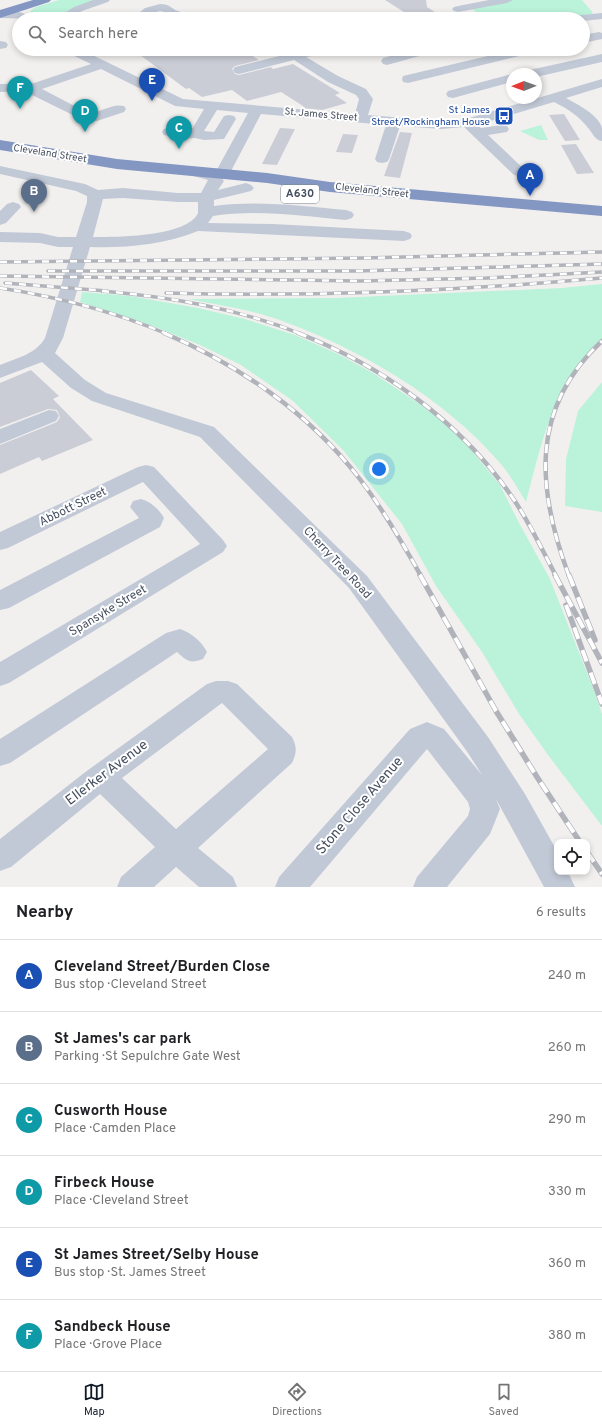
<!DOCTYPE html>
<meta charset="utf-8">
<style>
body{margin:0;font-family:Overpass,sans-serif;background:#f2f2f2;color:#202124}
.controls{position:absolute;right:12px;bottom:12px;display:grid;overflow:hidden;border-radius:8px;box-shadow:0 2px 6px #0003}
.controls button{width:36px;height:36px;display:grid;place-items:center;padding:0;border:0;border-bottom:1px solid #e0e0e0;background:#fff;color:#202124;font:20px sans-serif}
.compass{position:absolute;left:506px;top:68px;width:36px;height:36px;border-radius:50%;background:#fff;box-shadow:0 2px 6px #0003;rotate:269deg}
.you{position:absolute;left:379px;top:469px;width:14px;height:14px;margin:-10px;border:3px solid #fff;border-radius:50%;background:#1a73e8;box-shadow:0 0 0 6px #1a73e833}
.badge{display:grid;place-items:center;width:26px;height:26px;border-radius:50%;background:#111827;color:#fff;font-size:13px;font-weight:700}
.pin{position:absolute;translate:-50% -33px;filter:drop-shadow(0 1px 2px #0008)}
.pin::after{content:'';position:absolute;top:21px;width:14px;height:12px;background:inherit;clip-path:polygon(0 0,100% 0,50% 100%)}
.list{margin:0;padding:0;list-style:none}
h2{display:flex;justify-content:space-between;align-items:center;height:52px;margin:0;padding:0 16px;font-size:17px}
h2 small{font-size:13px;font-weight:400;color:#757577}
.list li{display:grid;grid-template-columns:26px 1fr auto;gap:12px;align-items:center;box-sizing:border-box;height:72px;padding:0 16px;border-top:1px solid #e0e0e0}
.list b{display:block;font-size:15px;white-space:nowrap}
.list p{margin:0;font-size:13px;white-space:nowrap;color:#757577}
.list em{font-size:13px;font-style:normal;color:#757577}
.icon{flex:none;width:22px;height:22px;fill:none;stroke:currentColor;stroke-width:2;stroke-linecap:round;stroke-linejoin:round}
.map{position:relative;flex:none;width:602px;height:887px;overflow:hidden}
.search{position:absolute;background:#fff;box-shadow:0 2px 6px #0003;left:12px;right:12px;top:12px;height:44px;display:flex;align-items:center;gap:10px;box-sizing:border-box;padding:0 14px;border-radius:22px;color:#757577;font-size:15px}
.sheet{height:484px;background:#fff}
nav{display:flex;justify-content:space-around;align-items:center;box-sizing:border-box;height:56px;border-top:1px solid #e0e0e0;background:#fff;font-size:11px;color:#757577}
nav a{display:grid;justify-items:center;gap:2px}
nav .on{color:#111827}
.map>svg:first-child{display:block}
</style>
<div class="map">
<svg width="602" height="887" viewBox="0 0 602 887">
<rect width="100%" height="100%" fill="#f2f0ef"/>
<g fill="#bbf2da">
<path d="M 59,0 L 96,0 L 76,7 L 57,17 L 48,19 L 33,16 L 30,11 L 36,7 Z"/>
<path d="M 507,0 L 582,0 L 593,13 C 583,21 506,21 491,19 C 483,18 475,11 469,7 Z"/>
<path d="M 541,125 L 548,140 L 539,140 L 520,131 Z"/>
<path d="M 602,284 L 602,341 C 554,380 541,445 526,502 C 518,489 510,474 499,462 C 442,396 358,348 277,319 C 248,309 218,305 188,299 L 336,298 L 562,288 Z"/>
<path d="M 82,292 L 130,296 L 198,308 L 245,319 L 295,335 L 338,354 L 373,373 L 418,403 L 444,423 L 467,445 L 500,485 L 518,521 L 550,579 L 593,688 L 602,714 L 602,826 L 548,755 L 519,714 L 482,652 L 436,586 L 402,524 L 343,450 L 293,401 L 241,365 L 200,345 L 153,326 L 80,302 Z"/>
<path d="M 602,382 L 602,512 L 565,506 L 566,459 L 578,411 Z"/>
</g>
<g fill="#cbcdd6">
<path d="M 385,0 L 426,0 L 427,7 L 446,19 L 415,19 Z"/>
<path d="M 148,49 L 244,50 L 259,60 L 235,66 L 232,69 L 235,74 L 239,75 L 271,67 L 273,69 L 293,64 L 340,93 L 335,95 L 347,103 L 322,110 L 302,108 L 303,106 L 281,92 L 247,101 L 232,90 L 202,97 L 189,88 L 186,89 L 140,55 L 145,53 Z"/>
<path d="M 564,114 L 580,140 L 565,141 L 549,115 Z"/>
<path d="M 280,128 L 295,129 L 277,165 L 262,164 Z"/>
<path d="M 400,132 L 412,133 L 400,178 L 384,176 Z"/>
<path d="M 343,134 L 358,135 L 352,153 L 336,152 Z"/>
<path d="M 576,144 L 594,173 L 577,174 L 561,145 Z"/>
<path d="M 31,370 L 59,396 L 53,399 L 93,440 L 42,461 L 39,457 L 0,474 L 0,445 L 57,422 L 60,417 L 57,410 L 48,409 L 0,427 L 0,383 Z"/>
</g>
<g fill="none" stroke-linecap="round" stroke-linejoin="round">
<g fill="#c2c9d6" fill-rule="evenodd">
<path d="M 93,0 L 110,0 L 108,2 L 82,11 L 69,19 L 55,19 L 74,7 Z"/>
<path d="M 489,0 L 513,0 L 507,3 L 458,12 L 454,11 L 452,9 L 454,7 L 458,6 Z"/>
<path d="M 160,4 C 171,4 171,9 178,11 C 185,14 192,13 197,19 L 171,17 L 167,19 L 132,19 L 134,17 L 141,14 L 140,12 L 145,8 ZM 160,11 L 164,12 L 153,13 Z"/>
<path d="M 17,11 L 33,17 L 35,19 L 0,18 L 0,12 Z"/>
<path d="M 602,13 L 602,19 L 583,21 L 583,19 L 565,19 L 567,17 L 571,16 Z"/>
<path d="M 599,32 L 602,33 L 602,39 L 583,43 L 583,35 Z"/>
<path d="M 0,41 L 6,42 L 8,45 L 6,48 L 0,49 Z"/>
<path d="M 64,49 L 80,49 L 183,99 L 355,114 L 359,99 L 356,95 L 328,82 L 294,60 L 239,74 L 235,73 L 233,70 L 235,67 L 308,49 L 312,50 L 314,53 L 312,56 L 306,57 L 338,76 L 366,89 L 373,99 L 368,115 L 441,121 L 466,119 L 602,79 L 602,87 L 566,98 C 577,104 599,115 602,128 C 602,132 602,137 602,141 C 595,140 593,134 589,129 C 579,116 568,109 554,102 L 477,125 L 481,128 L 502,125 L 507,126 L 509,129 L 507,132 L 488,135 L 524,169 L 526,172 L 524,175 L 519,176 L 514,175 L 464,127 L 441,129 L 400,126 L 389,159 L 387,162 L 382,163 L 377,162 L 375,159 L 386,125 L 261,114 L 230,173 L 227,176 L 221,177 L 224,181 L 218,190 L 246,183 L 251,185 L 254,188 L 251,191 L 214,200 L 214,206 C 258,200 302,206 346,210 L 352,212 L 354,215 L 352,218 L 346,220 C 302,216 257,209 213,216 L 208,223 L 273,224 L 404,231 L 410,233 L 412,236 L 410,239 L 404,241 L 198,231 C 164,245 126,248 90,247 L 63,338 L 55,353 L 85,380 L 106,393 L 214,427 L 367,576 L 488,737 L 525,794 L 557,851 L 557,872 L 568,872 L 575,887 L 544,887 L 496,799 L 500,809 L 490,834 L 447,887 L 413,887 L 417,877 L 468,816 L 470,809 L 468,802 L 427,749 L 310,887 L 275,887 L 279,877 L 410,729 L 427,722 L 444,729 L 482,775 L 468,753 L 349,588 L 200,437 L 92,401 L 71,388 L 42,362 L 0,378 L 0,365 C 17,358 36,354 45,338 L 73,247 L 58,247 L 40,243 L 0,242 L 0,232 L 40,233 L 58,237 L 76,237 L 87,202 L 87,196 L 76,191 L 0,174 L 0,166 L 85,184 L 98,190 L 123,188 L 178,193 L 201,193 L 208,180 L 186,174 L 184,171 L 186,168 L 191,167 L 215,173 L 248,113 L 217,110 L 204,131 L 214,132 L 224,116 L 229,115 L 234,116 L 236,119 L 224,139 L 204,140 L 195,138 L 183,139 L 164,135 L 162,132 L 164,129 C 173,127 182,133 192,129 L 204,109 L 175,106 L 101,69 L 42,89 L 88,113 C 100,113 112,103 124,106 L 126,109 L 124,112 L 97,121 L 85,121 L 30,94 L 28,91 L 0,92 L 0,84 L 34,83 L 91,64 L 66,52 ZM 123,198 L 178,202 L 198,202 L 198,213 C 187,237 116,237 93,237 L 103,199 Z"/>
<path d="M 104,49 L 147,49 L 145,52 C 134,54 112,60 104,49 Z"/>
<path d="M 416,49 L 436,49 L 434,52 L 387,65 L 383,64 L 381,61 L 383,58 Z"/>
<path d="M 517,49 L 538,49 L 536,52 L 408,83 L 403,82 L 402,79 L 403,76 Z"/>
<path d="M 602,54 L 602,62 L 536,77 L 536,74 L 524,74 L 525,71 Z"/>
<path d="M 512,74 L 512,82 L 453,98 L 448,97 L 446,94 L 448,91 Z"/>
<path d="M 13,202 L 19,204 L 21,207 L 6,223 L 0,225 L 0,211 L 7,204 Z"/>
<path d="M 49,410 L 56,411 L 59,416 L 56,421 L 0,444 L 0,429 Z"/>
<path d="M 146,465 L 154,467 L 223,540 L 227,546 L 223,552 L 9,683 L 0,686 L 0,662 L 200,544 L 143,482 L 8,548 L 0,550 L 0,532 L 138,467 Z"/>
<path d="M 141,499 C 151,502 159,509 164,518 L 160,527 L 9,608 L 0,610 L 0,590 L 139,518 L 130,507 L 133,501 Z"/>
<path d="M 180,629 C 192,633 201,641 207,652 L 203,659 C 190,664 187,661 177,652 L 10,763 L 0,766 L 0,739 L 166,633 Z"/>
<path d="M 216,681 L 228,681 L 237,684 L 292,737 C 297,747 297,752 292,763 L 198,848 L 233,877 L 237,887 L 199,887 L 176,867 L 154,887 L 117,887 L 121,877 L 155,847 L 100,794 L 11,867 L 0,871 L 0,839 L 84,773 L 207,684 ZM 222,703 L 268,749 L 176,829 L 122,778 Z"/>
</g>
<g fill="#8497c2" fill-rule="evenodd">
<path d="M 33,0 L 51,0 L 49,2 L 0,18 L 0,10 Z"/>
<path d="M 0,140 L 117,159 L 267,173 L 330,182 L 602,206 L 602,216 L 330,192 L 267,183 L 117,169 L 0,150 Z"/>
</g>
<defs>
<g id="rail-far2">
<path d="M 0,262 L 364,258 L 602,252"/>
<path d="M 48,271 L 357,271 L 602,264"/>
<path d="M 0,276 L 360,281 L 487,278 L 602,272"/>
<path d="M 5,283 L 107,291"/>
<path d="M 0,288 C 58,297 113,311 167,334"/>
<path d="M 102,291 C 170,297 237,308 301,334"/>
<path d="M 166,293 C 311,297 457,291 602,278"/>
</g>
<g id="rail-far1">
<path d="M 164,333 C 239,365 309,413 359,478 C 383,509 402,542 421,576"/>
<path d="M 298,333 C 382,366 458,420 510,494 C 528,519 541,548 556,576"/>
<path d="M 569,576 C 537,490 529,409 602,341"/>
</g>
<g id="rail">
<path d="M 420,575 L 496,711 L 537,777 L 580,842"/>
<path d="M 555,575 L 602,663"/>
<path d="M 569,575 L 595,640"/>
<path d="M 566,605 L 602,704"/>
<path d="M 587,852 L 602,874"/>
</g>
</defs>
<use href="#rail-far2" stroke="#b1b3bb" stroke-width="3.5"/>
<use href="#rail-far1" stroke="#b1b3bb" stroke-width="4.5"/>
<use href="#rail" stroke="#b1b3bb" stroke-width="5.5"/>
<use href="#rail-far2" stroke="#fff" stroke-width="2.5" stroke-dasharray="7" stroke-linecap="butt"/>
<use href="#rail-far1" stroke="#fff" stroke-width="3" stroke-dasharray="9" stroke-linecap="butt"/>
<use href="#rail" stroke="#fff" stroke-width="4" stroke-dasharray="12" stroke-linecap="butt"/>
</g>
<defs>
<symbol id="bus-square" viewBox="-11 -11 22 22"><rect x="-9" y="-9" width="18" height="18" rx="4" fill="#1a4fb4" stroke="#fff"/><path d="M-5-6H5V4H4V6H2V4H-2V6H-4V4H-5ZM-3.5-4V0h7V-4ZM-3.5 1.2v1.5H-2V1.2ZM2 1.2v1.5H3.5V1.2Z" fill="#fff"/></symbol>
</defs>
<g fill-rule="evenodd">
<use href="#bus-square" x="493" y="105" width="22" height="22"/>
</g>
<g text-anchor="middle" dominant-baseline="central" stroke-width="4" stroke-linejoin="round" paint-order="stroke">
<g font-size="10" fill="#164399" stroke="#fff" text-anchor="end">
<text x="490" y="110">St James<tspan x="490" dy="12">Street/Rockingham House</tspan></text>
</g>
<g font-size="10" fill="#464f5f" stroke="#fff">
<text transform="translate(321 115) rotate(5)">St. James Street</text>
<text transform="translate(50 154) rotate(9)">Cleveland Street</text>
<text transform="translate(372 191) rotate(6)">Cleveland Street</text>
</g>
<rect fill="#fff" stroke="#7e848f" stroke-width="1" x="281" y="185" width="38" height="18" rx="3"/>
<g font-size="11" font-weight="bold" fill="#464f5f">
<text x="300" y="194">A630</text>
</g>
<g font-size="12" fill="#464f5f" stroke="#fff">
<text transform="translate(73 507) rotate(-26)">Abbott Street</text>
<text transform="translate(337 563) rotate(47)">Cherry Tree Road</text>
<text transform="translate(108 611) rotate(-31)">Spansyke Street</text>
</g>
<g font-size="14" fill="#464f5f" stroke="#fff">
<text transform="translate(107 773) rotate(-37)">Ellerker Avenue</text>
<text transform="translate(360 806) rotate(-49)">Stone Close Avenue</text>
</g>
</g>
</svg>
<div class="controls">
<button><svg class="icon" aria-label="locate" viewBox="0 0 24 24"><circle cx="12" cy="12" r="6"/><path d="M12 2v4M12 18v4M2 12h4M18 12h4"/></svg></button>
</div>
<svg class="compass" viewBox="-18 -18 36 36"><path d="M0-13l5 13h-10z" fill="#e53935"/><path d="M0 13l5-13h-10z" fill="#757577"/></svg>
<div class="you"></div>
<div class="pin badge" style="left:530px;top:196px;background:#1a4fb4">A</div>
<div class="pin badge" style="left:34px;top:212px;background:#5c6f8a">B</div>
<div class="pin badge" style="left:179px;top:149px;background:#0f9aa8">C</div>
<div class="pin badge" style="left:85px;top:132px;background:#0f9aa8">D</div>
<div class="pin badge" style="left:152px;top:101px;background:#1a4fb4">E</div>
<div class="pin badge" style="left:20px;top:109px;background:#0f9aa8">F</div>
<div class="search"><svg class="icon" aria-label="search" viewBox="0 0 24 24"><circle cx="10" cy="10" r="6"/><path d="M15 15l6 6"/></svg>Search here</div>
</div>
<section class="sheet">
<h2>Nearby<small>6 results</small></h2>
<ul class="list">
<li><span class="badge" style="background:#1a4fb4">A</span><div><b>Cleveland Street/Burden Close</b><p>Bus stop · Cleveland Street</p></div><em>240 m</em></li>
<li><span class="badge" style="background:#5c6f8a">B</span><div><b>St James's car park</b><p>Parking · St Sepulchre Gate West</p></div><em>260 m</em></li>
<li><span class="badge" style="background:#0f9aa8">C</span><div><b>Cusworth House</b><p>Place · Camden Place</p></div><em>290 m</em></li>
<li><span class="badge" style="background:#0f9aa8">D</span><div><b>Firbeck House</b><p>Place · Cleveland Street</p></div><em>330 m</em></li>
<li><span class="badge" style="background:#1a4fb4">E</span><div><b>St James Street/Selby House</b><p>Bus stop · St. James Street</p></div><em>360 m</em></li>
<li><span class="badge" style="background:#0f9aa8">F</span><div><b>Sandbeck House</b><p>Place · Grove Place</p></div><em>380 m</em></li>
</ul>
</section>
<nav>
<a class="on"><svg class="icon" aria-label="map" viewBox="0 0 24 24"><path d="M3 6l6-2 6 2 6-2v14l-6 2-6-2-6 2zM9 4v14M15 6v14"/></svg>Map</a>
<a><svg class="icon" aria-label="directions" viewBox="0 0 24 24"><path d="M12 3l9 9-9 9-9-9zM9 14v-3h6M13 9l2 2-2 2"/></svg>Directions</a>
<a><svg class="icon" aria-label="saved" viewBox="0 0 24 24"><path d="M7 4h10v16l-5-4-5 4z"/></svg>Saved</a>
</nav>
